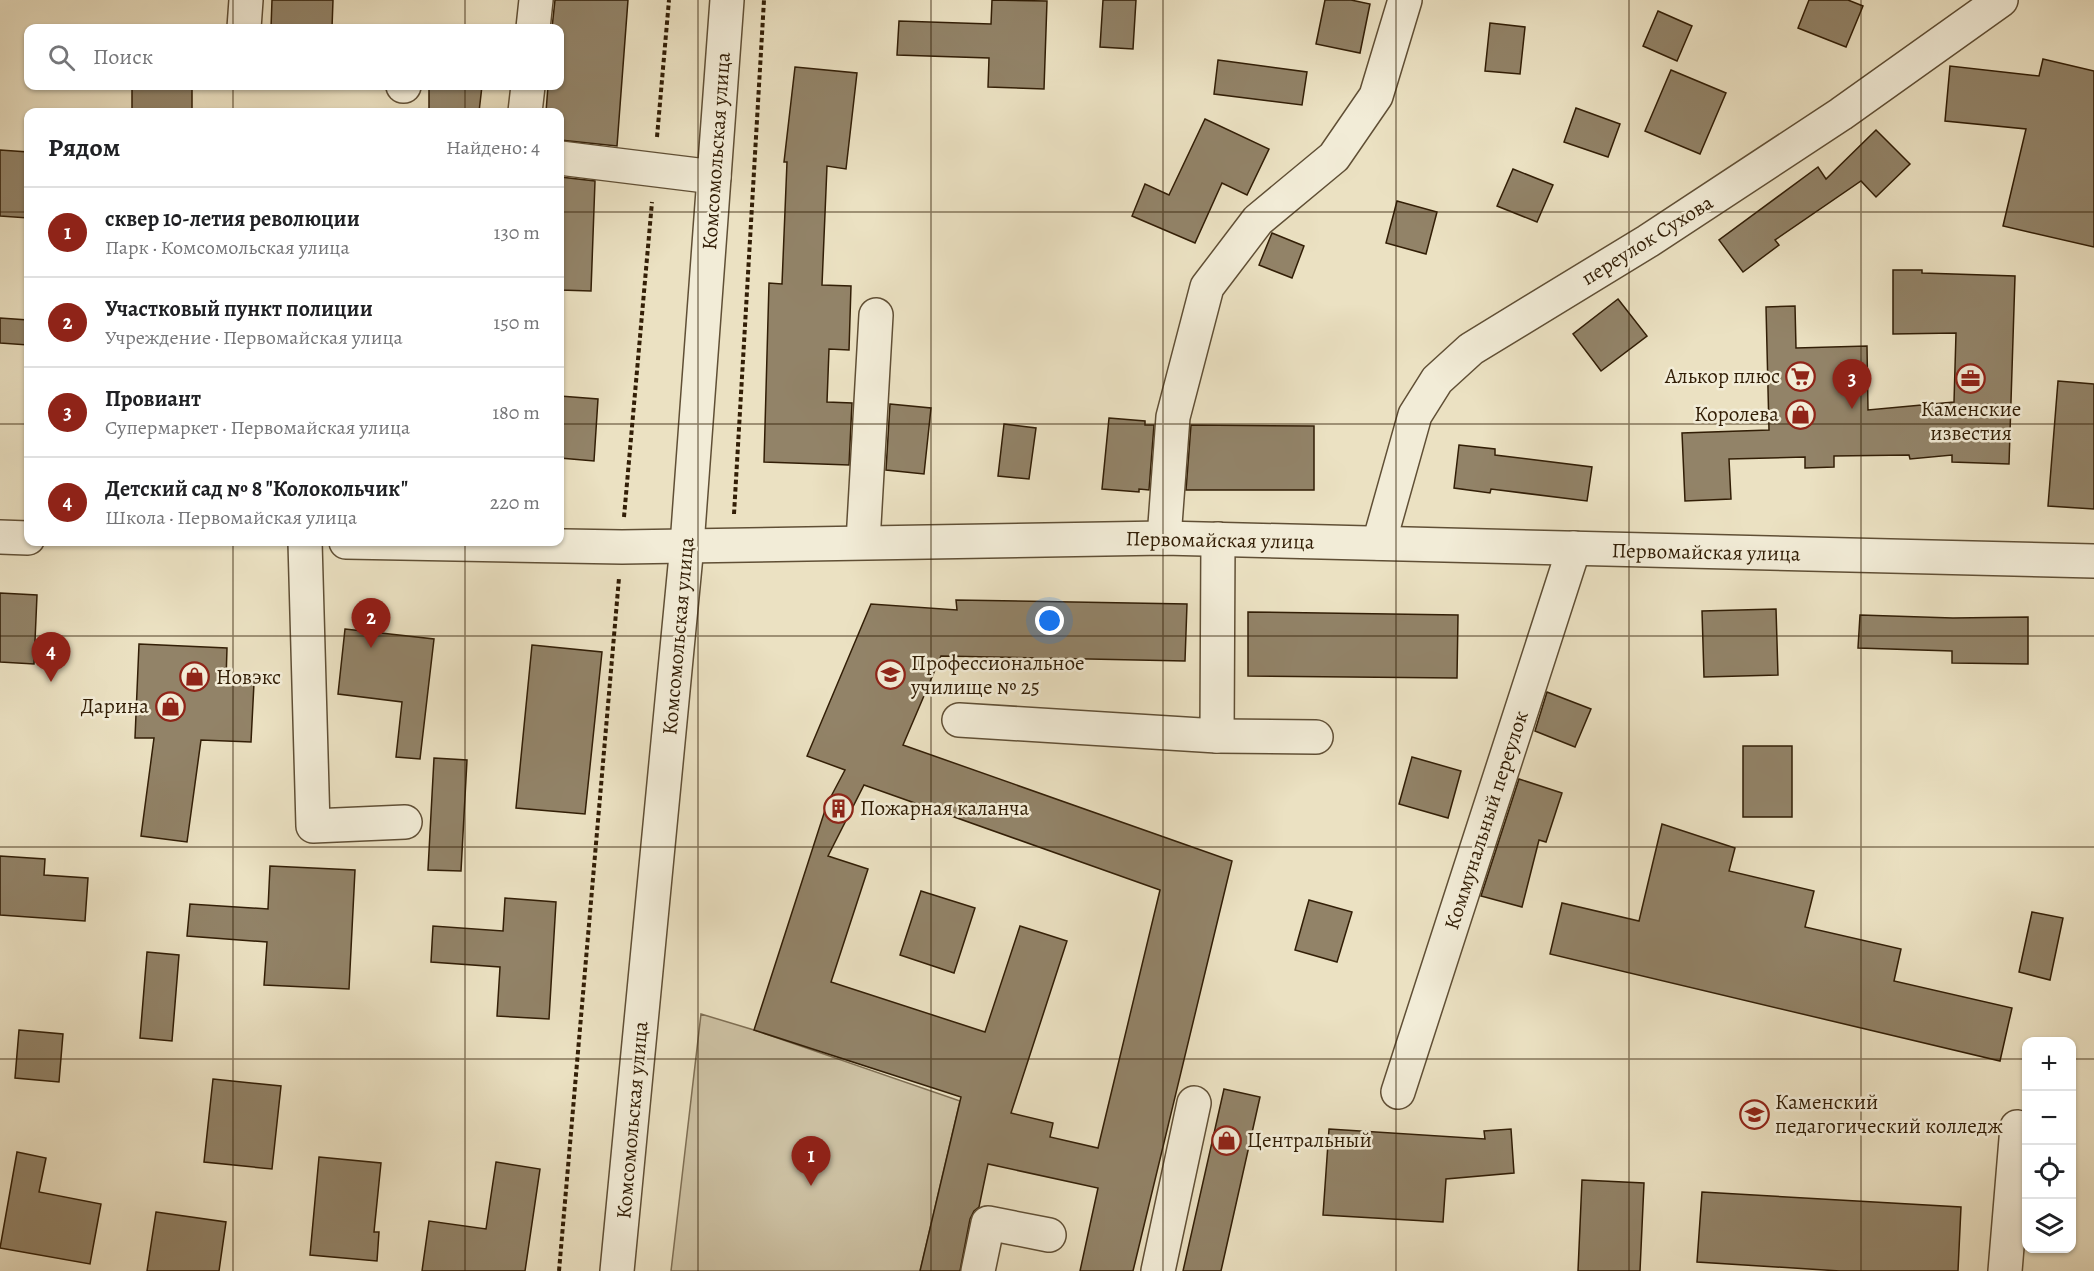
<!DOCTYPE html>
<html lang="ru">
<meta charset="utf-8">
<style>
body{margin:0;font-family:Alegreya,serif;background:#f2f2f2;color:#202124}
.controls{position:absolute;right:18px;bottom:18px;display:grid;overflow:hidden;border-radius:12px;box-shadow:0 2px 4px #0004}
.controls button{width:54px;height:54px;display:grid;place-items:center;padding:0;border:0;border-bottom:2px solid #e0e0e0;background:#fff;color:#202124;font:30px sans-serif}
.you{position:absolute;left:1050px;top:621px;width:21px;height:21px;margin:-15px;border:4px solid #fff;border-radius:50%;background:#1a73e8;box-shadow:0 0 0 9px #1a73e833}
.badge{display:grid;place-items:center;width:39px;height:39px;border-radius:50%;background:#8f2418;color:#fff;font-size:20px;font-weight:700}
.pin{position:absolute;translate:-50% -50px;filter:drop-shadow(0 2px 3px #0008)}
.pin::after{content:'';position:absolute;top:32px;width:21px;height:18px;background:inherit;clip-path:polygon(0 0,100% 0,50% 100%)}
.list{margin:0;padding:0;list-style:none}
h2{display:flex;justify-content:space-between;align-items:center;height:78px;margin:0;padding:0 24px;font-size:26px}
h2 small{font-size:20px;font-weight:400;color:#757577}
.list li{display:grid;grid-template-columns:39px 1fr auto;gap:18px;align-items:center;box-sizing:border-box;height:90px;padding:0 24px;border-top:2px solid #e0e0e0}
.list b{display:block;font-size:22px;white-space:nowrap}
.list p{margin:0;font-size:20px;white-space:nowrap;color:#757577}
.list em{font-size:20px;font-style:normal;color:#757577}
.icon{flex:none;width:33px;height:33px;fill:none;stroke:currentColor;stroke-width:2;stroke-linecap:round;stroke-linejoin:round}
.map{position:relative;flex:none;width:2094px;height:1271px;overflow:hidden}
.search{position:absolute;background:#fff;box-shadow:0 2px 4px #0004;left:24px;top:24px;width:540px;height:66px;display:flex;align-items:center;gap:15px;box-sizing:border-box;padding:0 21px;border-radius:12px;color:#757577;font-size:22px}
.panel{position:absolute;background:#fff;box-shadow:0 2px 4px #0004;left:24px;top:108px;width:540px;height:438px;border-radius:12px}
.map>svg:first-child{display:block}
</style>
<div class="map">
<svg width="2094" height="1271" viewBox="0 0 2094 1271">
<rect width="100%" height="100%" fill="#ebe1c2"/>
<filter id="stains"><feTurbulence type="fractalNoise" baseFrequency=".00333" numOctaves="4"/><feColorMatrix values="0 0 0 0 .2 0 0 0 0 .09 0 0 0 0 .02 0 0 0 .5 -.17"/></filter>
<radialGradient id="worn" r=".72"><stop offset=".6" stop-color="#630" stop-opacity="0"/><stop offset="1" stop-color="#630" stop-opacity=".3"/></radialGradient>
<path fill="#ccc0a2" stroke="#7f6f54" stroke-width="1.5" d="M 701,1014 L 754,1030 L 960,1101 L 920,1271 L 671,1271 Z"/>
<g fill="#928368" stroke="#321e06" stroke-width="1.5" fill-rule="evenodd">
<path d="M 272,0 L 333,0 L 332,28 L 271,28 Z"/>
<path d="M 555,0 L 628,0 L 617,146 L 560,140 L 560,112 L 546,112 L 548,86 L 560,86 L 560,28 L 552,28 Z"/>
<path d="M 992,0 L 1047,1 L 1044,89 L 988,87 L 989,58 L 897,55 L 899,21 L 991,24 Z"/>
<path d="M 1103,0 L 1136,0 L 1133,49 L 1100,47 Z"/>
<path d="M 1325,0 L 1351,0 L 1370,4 L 1360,53 L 1316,44 Z"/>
<path d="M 1809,0 L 1848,0 L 1863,6 L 1846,47 L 1798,28 Z"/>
<path d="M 1658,11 L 1692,26 L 1677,61 L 1643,46 Z"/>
<path d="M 1490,23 L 1525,27 L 1520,74 L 1485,71 Z"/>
<path d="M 2043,59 L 2094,71 L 2094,247 L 2003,226 L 2026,129 L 1945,121 L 1950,66 L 2039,76 Z"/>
<path d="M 1218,60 L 1307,72 L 1302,105 L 1214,94 Z"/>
<path d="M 795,67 L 857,73 L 846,169 L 827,166 L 822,285 L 851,286 L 849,350 L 829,349 L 827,402 L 852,403 L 849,465 L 764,462 L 769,283 L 782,284 L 787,162 L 784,162 Z"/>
<path d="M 1671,70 L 1726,93 L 1700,154 L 1645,131 Z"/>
<rect x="132" y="86" width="60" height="26"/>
<path d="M 429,86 L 482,86 L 479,112 L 429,112 Z"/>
<path d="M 1576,108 L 1620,124 L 1608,157 L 1564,142 Z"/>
<path d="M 1205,119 L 1269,149 L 1247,195 L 1222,183 L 1195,243 L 1132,216 L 1145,184 L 1169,195 Z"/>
<path d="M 1876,130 L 1910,164 L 1876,197 L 1861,181 L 1775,240 L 1779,245 L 1743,272 L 1719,240 L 1818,167 L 1826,179 Z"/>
<path d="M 0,150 L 28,152 L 28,218 L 0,216 Z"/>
<path d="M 1513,169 L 1553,185 L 1537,222 L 1497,206 Z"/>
<path d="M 560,177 L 595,181 L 591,291 L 560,290 Z"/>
<path d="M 1397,201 L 1437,212 L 1426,254 L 1386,243 Z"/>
<path d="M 1272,233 L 1304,246 L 1292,278 L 1259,265 Z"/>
<path d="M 1893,270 L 1922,270 L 1922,273 L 2015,276 L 2009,464 L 1952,462 L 1952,455 L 1910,459 L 1909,455 L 1834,456 L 1834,467 L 1805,468 L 1805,457 L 1729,459 L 1731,499 L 1685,501 L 1682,433 L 1769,430 L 1766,307 L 1795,306 L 1796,348 L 1867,346 L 1868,410 L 1954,402 L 1956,333 L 1893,334 Z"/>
<path d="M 1618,299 L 1647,336 L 1601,371 L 1573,334 Z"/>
<path d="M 0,318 L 28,320 L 28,345 L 0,343 Z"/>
<path d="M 2058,381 L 2094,384 L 2094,509 L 2048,506 Z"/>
<path d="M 560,396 L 598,399 L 594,461 L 560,458 Z"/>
<path d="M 890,404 L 931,408 L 924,474 L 886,470 Z"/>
<path d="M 1109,418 L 1145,421 L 1145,425 L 1154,425 L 1149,490 L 1139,489 L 1139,492 L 1102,489 Z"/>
<path d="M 1004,424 L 1036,428 L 1029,479 L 998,476 Z"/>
<path d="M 1191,425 L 1314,426 L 1314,490 L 1186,490 Z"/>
<path d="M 1459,445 L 1495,449 L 1495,455 L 1592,467 L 1587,501 L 1491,489 L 1490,493 L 1454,488 Z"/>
<path d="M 0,593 L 37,595 L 34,664 L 0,662 Z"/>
<path d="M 956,600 L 1187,604 L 1185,661 L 941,656 L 903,745 L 1232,861 L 1133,1271 L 1080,1271 L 1098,1188 L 988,1164 L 979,1207 L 974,1211 L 970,1219 L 960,1271 L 920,1271 L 961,1097 L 754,1030 L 827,804 L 845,770 L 807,756 L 871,604 L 957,610 ZM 864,785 L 1160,890 L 1098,1148 L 1050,1137 L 1053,1123 L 1011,1113 L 1067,941 L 1020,926 L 985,1032 L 831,982 L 868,869 L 828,856 Z"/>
<path d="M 1776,609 L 1778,675 L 1704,677 L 1702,611 Z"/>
<path d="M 1248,612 L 1458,615 L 1457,678 L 1248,676 Z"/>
<path d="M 1860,615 L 1953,618 L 2028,617 L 2028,664 L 1952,663 L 1952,651 L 1858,648 Z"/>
<path d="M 345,629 L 434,639 L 420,759 L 396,757 L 402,702 L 338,694 Z"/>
<path d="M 139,644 L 227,648 L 226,681 L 254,683 L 251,742 L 201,740 L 187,842 L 141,836 L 154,738 L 135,738 Z"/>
<path d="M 532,645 L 602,652 L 585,814 L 516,808 Z"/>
<path d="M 1547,692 L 1591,709 L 1575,747 L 1535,731 Z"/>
<rect x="1743" y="746" width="49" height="71"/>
<path d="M 1412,757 L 1461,771 L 1448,818 L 1399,804 Z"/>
<path d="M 434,758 L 467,760 L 461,871 L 428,870 Z"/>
<path d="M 1519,779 L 1562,793 L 1546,842 L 1539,840 L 1522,907 L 1481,896 Z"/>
<path d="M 1662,824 L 1735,848 L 1729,871 L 1814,891 L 1805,927 L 1901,949 L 1894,981 L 2012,1008 L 2000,1061 L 1550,954 L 1562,903 L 1639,921 Z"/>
<path d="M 0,856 L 45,859 L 44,875 L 88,878 L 85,921 L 0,915 Z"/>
<path d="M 270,866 L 355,870 L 349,989 L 264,985 L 267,942 L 187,936 L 190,904 L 268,909 Z"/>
<path d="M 921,891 L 975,908 L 954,973 L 900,955 Z"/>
<path d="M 505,898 L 556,902 L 549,1019 L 497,1016 L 500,967 L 431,962 L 433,926 L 503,931 Z"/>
<path d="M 1309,900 L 1352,912 L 1337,962 L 1295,950 Z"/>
<path d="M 2032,912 L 2063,918 L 2050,980 L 2019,972 Z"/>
<path d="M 147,952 L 179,955 L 172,1041 L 140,1038 Z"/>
<path d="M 19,1030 L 63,1034 L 59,1082 L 15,1078 Z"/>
<path d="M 213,1079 L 281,1086 L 272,1169 L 204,1162 Z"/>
<path d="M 1224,1089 L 1260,1097 L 1221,1271 L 1183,1271 Z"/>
<path d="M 1329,1129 L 1485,1139 L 1484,1131 L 1511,1129 L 1514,1173 L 1446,1179 L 1443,1222 L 1323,1215 Z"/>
<path d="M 17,1152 L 46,1158 L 39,1192 L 101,1204 L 90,1264 L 0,1248 Z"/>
<path d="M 319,1157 L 381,1163 L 374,1232 L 379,1232 L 377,1261 L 310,1255 Z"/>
<path d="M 496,1162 L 540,1169 L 525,1271 L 422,1271 L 429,1221 L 486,1229 Z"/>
<path d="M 1582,1180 L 1644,1183 L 1640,1271 L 1578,1271 Z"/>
<path d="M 1702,1192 L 1961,1207 L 1958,1271 L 1840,1271 L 1697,1262 Z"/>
<path d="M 156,1212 L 226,1222 L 219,1271 L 147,1271 Z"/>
</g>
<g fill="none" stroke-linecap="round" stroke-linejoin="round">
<defs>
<g id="minor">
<path d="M 244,28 L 246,0"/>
<path d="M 533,28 L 536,0"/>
<path d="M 403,86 L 404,86"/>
<path d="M 525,112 L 528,86"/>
<path d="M 560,158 L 714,177"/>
<path d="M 0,537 L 28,538"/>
<path d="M 1164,538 L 1173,417 L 1207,287 L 1258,220 L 1334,157 L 1376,96 L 1405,0"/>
<path d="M 305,542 L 313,826 L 405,822"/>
<path d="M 346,542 L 622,547 L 1164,538 L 2094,561"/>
<path d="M 863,542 L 876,315"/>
<path d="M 1379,543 L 1415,415 L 1437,380 L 1471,349 L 1648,241 L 1841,114 L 2001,0"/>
<path d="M 959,720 L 1217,736 L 1218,539"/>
<path d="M 1217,736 L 1316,737"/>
<path d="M 1398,1092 L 1574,548"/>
<path d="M 617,1271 L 687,545 L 727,0"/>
<path d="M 978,1271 L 988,1223 L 1049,1235"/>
<path d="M 1158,1271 L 1194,1103"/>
<path d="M 2005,1271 L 2017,1127"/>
</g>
</defs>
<use href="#minor" stroke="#604f35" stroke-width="36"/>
<g stroke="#321e06" stroke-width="4" stroke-dasharray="4.5 3" stroke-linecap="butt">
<path d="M 657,137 L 669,0"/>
<path d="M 734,514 L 764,0"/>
<path d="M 624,517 L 652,202"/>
<path d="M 559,1271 L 619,578"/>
</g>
<use href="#minor" stroke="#f2ecd7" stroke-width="33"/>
</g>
<path fill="none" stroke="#321e06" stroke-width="1.5" stroke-opacity="0.55" d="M 233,0 L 233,28M 465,0 L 465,28M 698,0 L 698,1271M 931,0 L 931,1271M 1163,0 L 1163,1271M 1396,0 L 1396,1271M 1629,0 L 1629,1271M 1861,0 L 1861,1271M 233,86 L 233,112M 465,86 L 465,112M 0,212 L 28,212M 560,212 L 2094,212M 0,424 L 28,424M 560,424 L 2094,424M 233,542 L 233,1271M 465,542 L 465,1271M 0,636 L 2094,636M 0,847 L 2094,847M 0,1059 L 2026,1059M 2072,1059 L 2094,1059"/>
<defs>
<symbol id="supermarket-ring" viewBox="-11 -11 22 22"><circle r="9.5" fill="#f2ecd7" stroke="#8f2418" stroke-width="1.5"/><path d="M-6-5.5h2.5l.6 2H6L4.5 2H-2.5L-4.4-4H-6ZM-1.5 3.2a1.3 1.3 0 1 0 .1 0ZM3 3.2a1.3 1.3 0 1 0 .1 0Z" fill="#8f2418"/></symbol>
<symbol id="office-ring" viewBox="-11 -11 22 22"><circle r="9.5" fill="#f2ecd7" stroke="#8f2418" stroke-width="1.5"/><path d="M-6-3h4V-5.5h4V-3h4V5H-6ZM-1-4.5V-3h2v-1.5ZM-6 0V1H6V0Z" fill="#8f2418"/></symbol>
<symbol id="shop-ring" viewBox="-11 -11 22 22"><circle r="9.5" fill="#f2ecd7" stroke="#8f2418" stroke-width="1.5"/><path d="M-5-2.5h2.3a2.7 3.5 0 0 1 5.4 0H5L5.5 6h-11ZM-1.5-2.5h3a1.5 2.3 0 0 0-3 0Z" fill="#8f2418"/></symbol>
<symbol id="university-ring" viewBox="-11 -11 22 22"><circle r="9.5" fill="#f2ecd7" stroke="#8f2418" stroke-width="1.5"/><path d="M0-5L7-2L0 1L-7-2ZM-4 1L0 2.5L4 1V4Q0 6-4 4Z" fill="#8f2418"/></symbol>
<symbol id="building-ring" viewBox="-11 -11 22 22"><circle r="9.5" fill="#f2ecd7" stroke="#8f2418" stroke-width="1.5"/><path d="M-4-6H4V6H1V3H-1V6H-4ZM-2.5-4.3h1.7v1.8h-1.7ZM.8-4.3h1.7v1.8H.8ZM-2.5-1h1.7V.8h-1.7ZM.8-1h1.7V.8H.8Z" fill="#8f2418"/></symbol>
</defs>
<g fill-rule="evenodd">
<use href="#supermarket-ring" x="1784" y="360" width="33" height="33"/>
<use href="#office-ring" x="1954" y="362" width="33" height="33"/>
<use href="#shop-ring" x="1784" y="398" width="33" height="33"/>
<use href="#university-ring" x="874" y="658" width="33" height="33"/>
<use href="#shop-ring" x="178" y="660" width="33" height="33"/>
<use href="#shop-ring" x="154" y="690" width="33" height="33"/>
<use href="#building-ring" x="822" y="792" width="33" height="33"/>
<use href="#university-ring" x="1738" y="1098" width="33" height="33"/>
<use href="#shop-ring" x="1210" y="1124" width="33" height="33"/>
</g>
<g text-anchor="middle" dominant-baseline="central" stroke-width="5" stroke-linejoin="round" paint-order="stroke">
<g font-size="21" fill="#321e06" stroke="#f2ecd7">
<text transform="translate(716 151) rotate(-86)">Комсомольская улица</text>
<text transform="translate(1647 240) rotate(-32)">переулок Сухова</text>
<text transform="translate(1220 540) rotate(1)">Первомайская улица</text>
<text transform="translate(1706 552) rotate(1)">Первомайская улица</text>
<text transform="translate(678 636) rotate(-85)">Комсомольская улица</text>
<text transform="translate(1486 820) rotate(-72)">Коммунальный переулок</text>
<text transform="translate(632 1120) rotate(-85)">Комсомольская улица</text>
</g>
<g font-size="21" fill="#321e06" stroke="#f2ecd7" text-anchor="start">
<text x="1780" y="376" text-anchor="end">Алькор плюс</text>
<text x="1971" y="409" text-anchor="middle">Каменские<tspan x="1971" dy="24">известия</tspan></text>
<text x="1779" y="414" text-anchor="end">Королева</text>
<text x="911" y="663">Профессиональное<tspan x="911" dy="24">училище № 25</tspan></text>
<text x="216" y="677">Новэкс</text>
<text x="149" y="706" text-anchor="end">Дарина</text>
<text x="860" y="808">Пожарная каланча</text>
<text x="1775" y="1102">Каменский<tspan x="1775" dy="24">педагогический колледж</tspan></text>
<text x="1247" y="1140">Центральный</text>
</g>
</g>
<rect width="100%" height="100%" filter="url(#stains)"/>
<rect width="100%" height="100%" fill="url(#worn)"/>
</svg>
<div class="controls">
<button>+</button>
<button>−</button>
<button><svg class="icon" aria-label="locate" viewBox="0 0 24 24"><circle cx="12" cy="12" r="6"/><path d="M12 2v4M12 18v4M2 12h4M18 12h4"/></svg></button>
<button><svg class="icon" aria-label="layers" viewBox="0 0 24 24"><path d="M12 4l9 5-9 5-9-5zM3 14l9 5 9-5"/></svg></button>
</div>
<div class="you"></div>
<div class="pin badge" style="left:811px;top:1186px">1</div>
<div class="pin badge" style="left:371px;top:648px">2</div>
<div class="pin badge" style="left:1852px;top:409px">3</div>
<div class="pin badge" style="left:51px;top:682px">4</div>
<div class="search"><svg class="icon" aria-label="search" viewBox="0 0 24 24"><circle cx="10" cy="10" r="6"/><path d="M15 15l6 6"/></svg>Поиск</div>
<section class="panel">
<h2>Рядом<small>Найдено: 4</small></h2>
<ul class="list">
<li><span class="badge">1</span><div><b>сквер 10-летия революции</b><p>Парк · Комсомольская улица</p></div><em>130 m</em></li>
<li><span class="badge">2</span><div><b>Участковый пункт полиции</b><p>Учреждение · Первомайская улица</p></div><em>150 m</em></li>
<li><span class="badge">3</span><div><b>Провиант</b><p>Супермаркет · Первомайская улица</p></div><em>180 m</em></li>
<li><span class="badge">4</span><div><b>Детский сад № 8 &quot;Колокольчик&quot;</b><p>Школа · Первомайская улица</p></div><em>220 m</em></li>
</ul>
</section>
</div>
